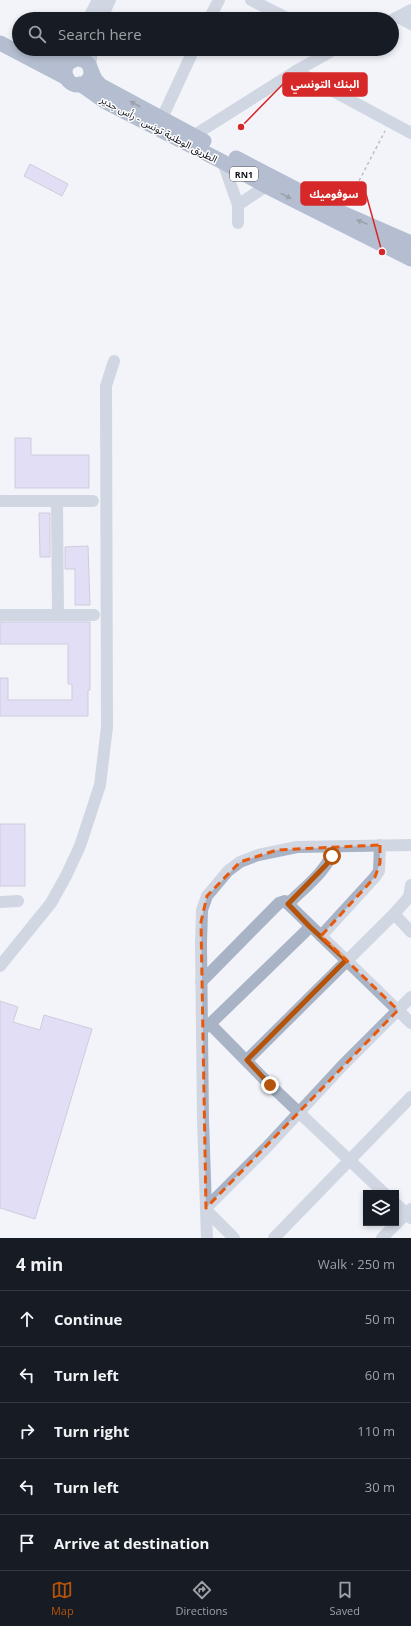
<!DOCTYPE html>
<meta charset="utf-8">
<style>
body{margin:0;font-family:"Open Sans","Noto Sans Arabic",sans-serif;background:#20242c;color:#f1f3f6}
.controls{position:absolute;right:12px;bottom:12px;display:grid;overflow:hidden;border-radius:0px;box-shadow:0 2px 6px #0003}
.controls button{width:36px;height:36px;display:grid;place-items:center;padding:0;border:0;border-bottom:1px solid #363941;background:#171b24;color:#f1f3f6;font:20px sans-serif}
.stop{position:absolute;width:12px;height:12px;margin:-9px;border:3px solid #b45309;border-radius:50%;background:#fff}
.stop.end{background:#b45309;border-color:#fff;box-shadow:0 1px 4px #0008}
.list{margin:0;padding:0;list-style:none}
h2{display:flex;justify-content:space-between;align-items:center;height:52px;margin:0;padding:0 16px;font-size:17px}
h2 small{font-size:13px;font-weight:400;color:#9ea1a6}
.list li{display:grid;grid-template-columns:26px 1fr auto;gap:12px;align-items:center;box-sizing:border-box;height:56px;padding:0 16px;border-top:1px solid #363941}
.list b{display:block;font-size:15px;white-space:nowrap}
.list em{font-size:13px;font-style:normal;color:#9ea1a6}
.icon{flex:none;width:22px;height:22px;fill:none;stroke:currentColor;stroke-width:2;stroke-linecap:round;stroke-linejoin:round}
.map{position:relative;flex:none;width:411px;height:1238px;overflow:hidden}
.search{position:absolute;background:#171b24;box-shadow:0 2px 6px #0003;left:12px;right:12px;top:12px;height:44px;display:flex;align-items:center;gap:10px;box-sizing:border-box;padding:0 14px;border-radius:22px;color:#9ea1a6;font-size:15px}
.sheet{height:332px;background:#171b24}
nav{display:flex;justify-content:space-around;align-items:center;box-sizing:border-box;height:56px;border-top:1px solid #363941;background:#171b24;font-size:11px;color:#9ea1a6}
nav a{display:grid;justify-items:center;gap:2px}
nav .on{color:#b45309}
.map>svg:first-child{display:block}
</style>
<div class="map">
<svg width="411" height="1238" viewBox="0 0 411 1238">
<rect width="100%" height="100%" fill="#f3f4fa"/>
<g fill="#cec3f2" stroke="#a29bb6">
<path d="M 30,164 L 68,184 L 62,196 L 24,176 Z"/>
<path d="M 15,438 L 31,438 L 31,455 L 89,455 L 89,488 L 15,488 Z"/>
<path d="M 39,513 L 50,513 L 50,557 L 40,557 Z"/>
<path d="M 88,546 L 90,605 L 75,605 L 75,569 L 65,569 L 65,547 Z"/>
<path d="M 0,622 L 90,622 L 90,690 L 88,690 L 88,716 L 0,716 L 0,678 L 8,678 L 8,700 L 72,700 L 72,684 L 68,684 L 68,644 L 0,644 Z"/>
<rect x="0" y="824" width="25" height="62"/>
<path d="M 0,1001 L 18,1007 L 13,1022 L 40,1030 L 44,1015 L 92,1029 L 35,1219 L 0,1208 Z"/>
</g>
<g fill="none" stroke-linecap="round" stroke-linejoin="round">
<path stroke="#787981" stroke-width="1.5" stroke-dasharray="3 3" stroke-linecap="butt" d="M 348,202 L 385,131"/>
<g stroke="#a8b4c6" stroke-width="12">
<path d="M 251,0 L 289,19"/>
<path d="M 398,17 L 411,24"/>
<path d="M 88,19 L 98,0"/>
<path d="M 101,19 L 110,0"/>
<path d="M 209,19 L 219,0"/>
<path d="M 392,20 L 411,10"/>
<path d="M 75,60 L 78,49"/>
<path d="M 90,68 L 92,49"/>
<path d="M 296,71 L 411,133"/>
<path d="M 162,118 L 194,49"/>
<path d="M 193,136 L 296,71 L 335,49"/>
<path d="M 223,162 L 238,205 L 266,186"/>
<path d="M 238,223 L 238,205"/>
<path d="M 0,501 L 93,501"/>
<path d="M 57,501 L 58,615"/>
<path d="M 0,615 L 94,615"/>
<path d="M 0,902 L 18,901"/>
<path d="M 288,904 C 305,887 328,870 335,847"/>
<path d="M 394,914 L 411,932"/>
<path d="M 321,936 L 375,877 L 379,871 L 380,845"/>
<path d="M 0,966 L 51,903 L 66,876 L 80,846 L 100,785 L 107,727 L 106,386 L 114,361"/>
<path d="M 201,982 L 279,903 L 285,901 L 411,1023"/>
<path d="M 210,1024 L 310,927"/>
<path d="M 202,1030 L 210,1024 L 270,1085 L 384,1193"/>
<path d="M 247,1060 L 394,914 L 409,897 L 411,885"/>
<path d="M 396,1204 L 411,1218"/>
<path d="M 206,1208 L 266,1148 L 343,1065 L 411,997"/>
<path d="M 207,1211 L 234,1238"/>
<path d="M 207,1238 L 203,1120 L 201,944 L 202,910 L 207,896 L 228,871 L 240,862 L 258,855 L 297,847 L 411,845"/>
<path d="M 274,1238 L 411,1097"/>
<path d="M 382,1238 L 411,1209"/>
</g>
<g stroke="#687d9e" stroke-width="15">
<path d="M 0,43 L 67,78"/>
<path d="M 32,49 L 53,58 L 72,61"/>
<circle cx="78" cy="72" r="13"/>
<path d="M 91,70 L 95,79 L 100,85 L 204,141"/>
<path d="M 80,84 L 104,101 L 223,162 L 266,186 L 411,259"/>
<path d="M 236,158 L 342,213 L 411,243"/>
</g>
</g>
<defs><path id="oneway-solid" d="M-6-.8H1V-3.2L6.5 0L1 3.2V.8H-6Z"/></defs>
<g fill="#333c4f">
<use href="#oneway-solid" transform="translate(135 104) rotate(-152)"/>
<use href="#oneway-solid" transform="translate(286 196) rotate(27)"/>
<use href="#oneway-solid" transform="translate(362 222) rotate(-157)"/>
</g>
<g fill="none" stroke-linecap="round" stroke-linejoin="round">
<path stroke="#b45309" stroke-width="5" d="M 270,1085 L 247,1060 L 346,960 L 310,927 L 288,904 L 326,865 L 332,856"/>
</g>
<path d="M0 0H411V1238H0ZM 380,845 L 380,863 L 375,877 L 321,936 L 398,1010 L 206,1208 L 201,922 L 207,896 L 240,862 L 277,850 Z" fill="#f3f4fa" fill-opacity=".55" fill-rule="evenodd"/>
<path fill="none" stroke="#e8590c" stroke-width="3" stroke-dasharray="8 5" stroke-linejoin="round" d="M 380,845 L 380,863 L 375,877 L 321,936 L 398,1010 L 206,1208 L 201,922 L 207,896 L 240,862 L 277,850 Z"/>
<g text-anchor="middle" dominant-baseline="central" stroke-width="3" stroke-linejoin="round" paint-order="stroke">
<rect fill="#fff" stroke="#58585f" stroke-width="1" x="230" y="167" width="28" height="14" rx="3"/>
<g font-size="9" font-weight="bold" fill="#10111b">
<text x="244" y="174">RN1</text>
</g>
<g font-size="10" fill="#10111b" stroke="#fff">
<text transform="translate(159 129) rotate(28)">الطريق الوطنية تونس - رأس جدير</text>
</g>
</g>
<path fill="none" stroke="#d62828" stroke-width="1.5" d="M241 127L283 84M382 252L366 194"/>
<g fill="#d62828" stroke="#fff" stroke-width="1.5">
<circle cx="241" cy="127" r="4"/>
<circle cx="382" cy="252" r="4"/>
</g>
<g fill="#d62828" stroke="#d62828" stroke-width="1.5">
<rect x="283" y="73" width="84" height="23" rx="4"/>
<rect x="301" y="182" width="65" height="23" rx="4"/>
</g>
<g font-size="11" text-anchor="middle" font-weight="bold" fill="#fff">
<text x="325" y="88">البنك التونسي</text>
<text x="334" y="198">سوفوميك</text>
</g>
</svg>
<div class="controls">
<button><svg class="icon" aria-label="layers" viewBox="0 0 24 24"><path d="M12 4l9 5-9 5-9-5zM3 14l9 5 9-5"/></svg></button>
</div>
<div class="stop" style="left:332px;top:856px"></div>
<div class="stop end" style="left:270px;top:1085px"></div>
<div class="search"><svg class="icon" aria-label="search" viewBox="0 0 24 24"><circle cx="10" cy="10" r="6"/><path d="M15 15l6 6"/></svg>Search here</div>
</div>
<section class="sheet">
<h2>4 min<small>Walk · 250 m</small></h2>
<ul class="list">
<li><svg class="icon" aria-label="ahead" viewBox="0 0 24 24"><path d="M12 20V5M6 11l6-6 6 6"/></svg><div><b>Continue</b></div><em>50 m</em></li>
<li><svg class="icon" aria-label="left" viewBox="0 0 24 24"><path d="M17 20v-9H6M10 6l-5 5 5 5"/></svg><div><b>Turn left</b></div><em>60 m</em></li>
<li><svg class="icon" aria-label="right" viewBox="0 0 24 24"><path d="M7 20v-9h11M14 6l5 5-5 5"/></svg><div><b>Turn right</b></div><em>110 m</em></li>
<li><svg class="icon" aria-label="left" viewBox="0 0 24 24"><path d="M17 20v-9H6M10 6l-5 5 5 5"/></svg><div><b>Turn left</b></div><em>30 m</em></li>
<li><svg class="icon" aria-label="arrive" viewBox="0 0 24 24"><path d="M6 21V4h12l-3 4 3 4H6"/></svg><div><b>Arrive at destination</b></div></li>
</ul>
</section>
<nav>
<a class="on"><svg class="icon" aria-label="map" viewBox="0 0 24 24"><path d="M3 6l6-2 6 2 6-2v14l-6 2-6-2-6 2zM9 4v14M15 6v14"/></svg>Map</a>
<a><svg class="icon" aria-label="directions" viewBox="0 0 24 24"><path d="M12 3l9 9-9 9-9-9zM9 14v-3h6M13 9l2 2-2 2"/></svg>Directions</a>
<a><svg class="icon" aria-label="saved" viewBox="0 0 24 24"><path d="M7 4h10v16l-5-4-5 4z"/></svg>Saved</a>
</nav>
